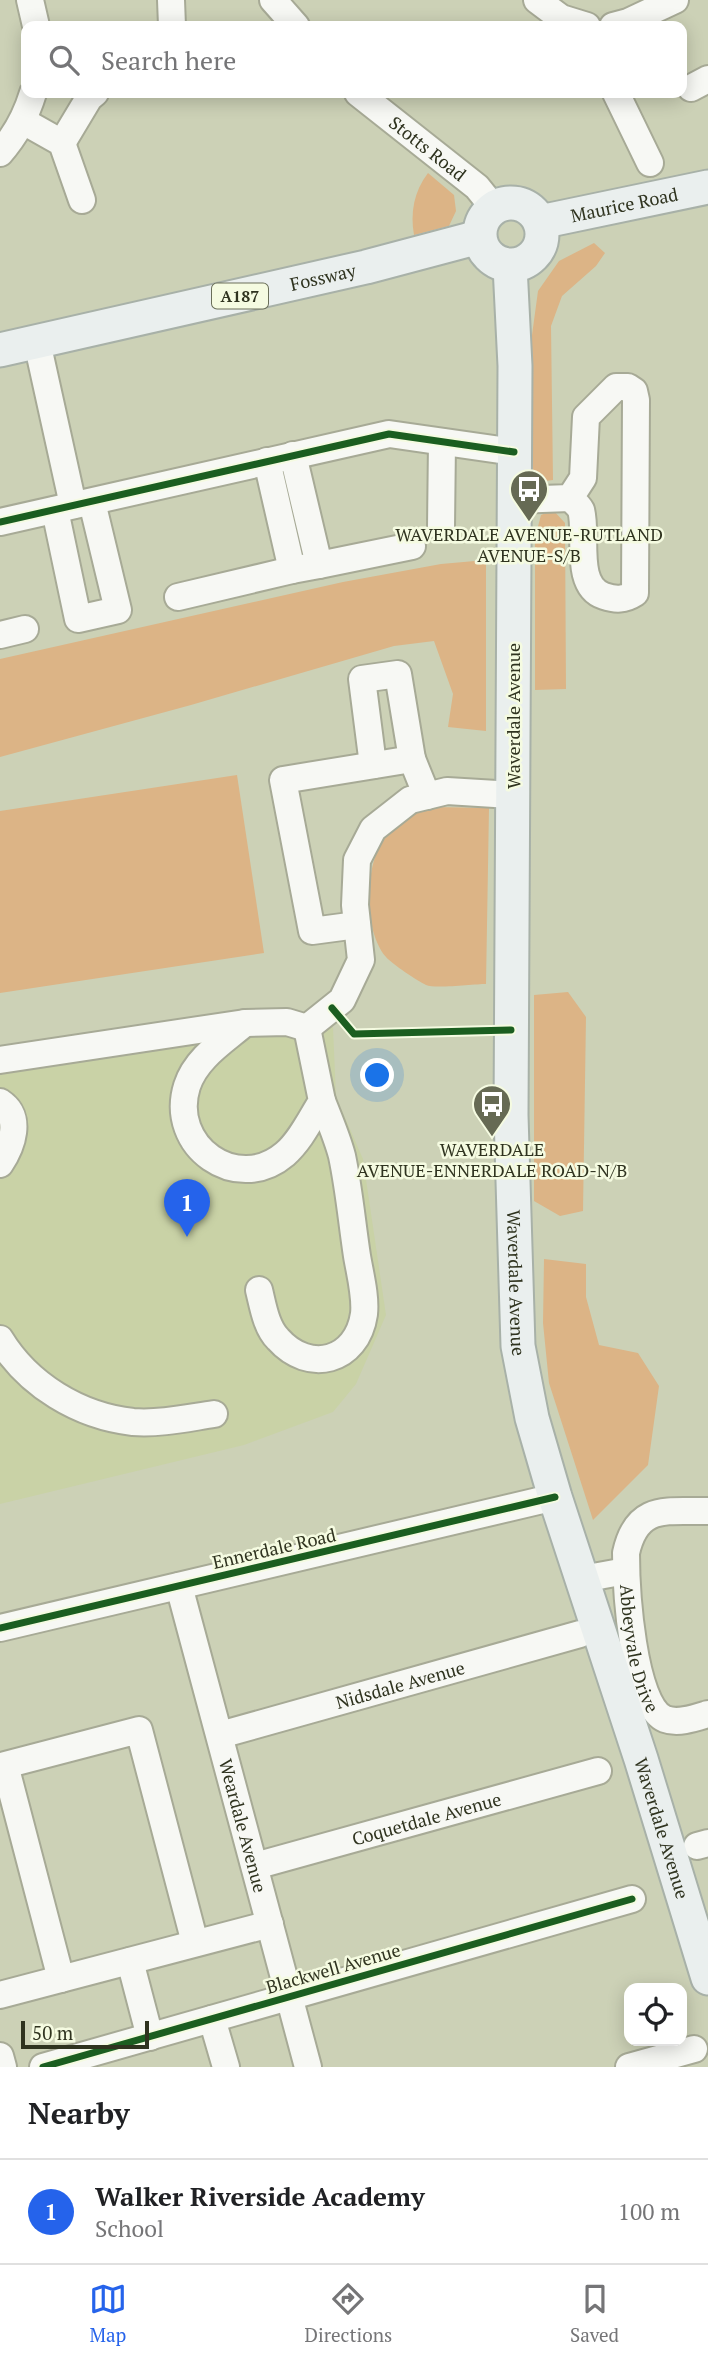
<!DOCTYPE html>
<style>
body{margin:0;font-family:"PT Serif",serif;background:#f2f2f2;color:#202124}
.controls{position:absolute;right:21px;bottom:21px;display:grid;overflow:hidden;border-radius:14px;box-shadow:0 4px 18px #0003}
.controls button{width:63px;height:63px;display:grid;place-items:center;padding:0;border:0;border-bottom:2px solid #e0e0e0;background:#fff;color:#202124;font:35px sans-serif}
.scale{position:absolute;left:21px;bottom:18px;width:128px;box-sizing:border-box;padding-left:7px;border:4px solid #2f331f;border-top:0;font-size:19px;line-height:24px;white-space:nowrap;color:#2f331f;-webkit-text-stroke:5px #f5fbe1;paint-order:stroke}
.you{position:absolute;left:378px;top:1076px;width:24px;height:24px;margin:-18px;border:5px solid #fff;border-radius:50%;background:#1a73e8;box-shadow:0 0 0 10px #1a73e833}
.badge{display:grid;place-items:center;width:46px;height:46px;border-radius:50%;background:#2563eb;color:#fff;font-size:23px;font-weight:700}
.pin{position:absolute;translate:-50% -58px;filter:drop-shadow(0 2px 4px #0008)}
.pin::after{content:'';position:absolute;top:37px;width:24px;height:21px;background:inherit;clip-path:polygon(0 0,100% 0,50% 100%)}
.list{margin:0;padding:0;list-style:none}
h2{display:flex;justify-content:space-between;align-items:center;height:91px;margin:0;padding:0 28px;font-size:30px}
h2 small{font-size:23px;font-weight:400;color:#757577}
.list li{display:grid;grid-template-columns:46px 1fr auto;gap:21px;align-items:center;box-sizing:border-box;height:105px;padding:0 28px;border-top:2px solid #e0e0e0}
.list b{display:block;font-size:26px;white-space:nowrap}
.list p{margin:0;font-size:23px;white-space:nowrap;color:#757577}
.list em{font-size:23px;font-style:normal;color:#757577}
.icon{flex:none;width:38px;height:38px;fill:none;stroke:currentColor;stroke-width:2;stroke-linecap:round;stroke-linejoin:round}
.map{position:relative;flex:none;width:708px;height:2067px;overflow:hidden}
.search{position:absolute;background:#fff;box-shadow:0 4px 18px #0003;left:21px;right:21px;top:21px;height:77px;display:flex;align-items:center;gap:18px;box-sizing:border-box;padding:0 24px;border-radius:14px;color:#757577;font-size:26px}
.sheet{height:196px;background:#fff}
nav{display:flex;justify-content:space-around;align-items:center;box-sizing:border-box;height:98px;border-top:2px solid #e0e0e0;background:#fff;font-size:19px;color:#757577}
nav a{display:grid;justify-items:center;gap:4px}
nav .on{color:#2563eb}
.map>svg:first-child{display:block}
</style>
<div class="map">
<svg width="708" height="2067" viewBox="0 0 708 2067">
<rect width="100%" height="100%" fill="#ccd1b6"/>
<path fill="#c9d2a6" d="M 333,1027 L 336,1097 L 363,1159 L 386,1315 L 356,1384 L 333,1412 L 244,1445 L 0,1504 L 0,1069 L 214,1035 Z"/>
<g fill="#dcb486">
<path d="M 428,173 L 454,195 L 456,211 L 449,226 L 414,235 C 410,213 414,191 428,173 Z"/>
<path d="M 594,243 L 605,253 L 596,266 L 562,296 L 551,326 L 553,480 L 531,483 L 527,372 L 538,291 L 559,261 Z"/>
<path d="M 553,510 L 565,523 L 566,689 L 535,690 L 535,538 L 541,515 Z"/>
<path d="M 486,560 L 486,731 L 448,727 L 453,694 L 434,641 L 394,646 L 191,705 L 0,757 L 0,659 L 343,582 L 441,564 Z"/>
<path d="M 237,775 L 264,953 L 0,993 L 0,811 Z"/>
<path d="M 433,807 L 489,808 L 486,984 C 474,984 435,989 426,985 C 418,981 392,964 386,957 C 360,926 364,846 398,822 C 407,815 422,811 433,807 Z"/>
<path d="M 568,992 L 586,1017 L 583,1211 L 560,1216 L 534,1201 L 534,995 Z"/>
<path d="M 544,1259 L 586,1264 L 586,1297 L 599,1345 L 638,1353 L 659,1386 L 648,1465 L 593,1520 L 549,1383 L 543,1323 Z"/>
</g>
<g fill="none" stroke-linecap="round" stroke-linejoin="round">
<defs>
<g id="minor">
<path d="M 30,0 L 36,26"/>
<path d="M 171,0 L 172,26"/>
<path d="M 273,0 L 296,26"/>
<path d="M 537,0 L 561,18 L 587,26"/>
<path d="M 613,26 L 628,22 L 675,0"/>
<path d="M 691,88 L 708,79"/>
<path id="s1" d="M 358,93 L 477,187 L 494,208"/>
<path d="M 616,93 L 650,163"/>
<path d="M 23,121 L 62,143 L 82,200"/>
<path d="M 62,143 L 89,98 L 95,93"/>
<path d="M 0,153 C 16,135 26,116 33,93"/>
<path d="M 37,342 L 73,505"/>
<path d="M 267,461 L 292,570 L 319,565 L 293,455"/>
<path d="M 514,500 L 570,498 L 583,478 L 586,417 L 616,387 L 628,387 L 634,391 L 636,400 L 635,593 C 624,600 616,600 604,596 C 573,586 588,532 581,510 C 579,506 573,501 570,498"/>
<path d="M 55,510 L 78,619 L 118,610 L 92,502"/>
<path d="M 0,522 L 389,434 L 514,452"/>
<path d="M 441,527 L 442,442"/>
<path d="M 319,565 L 412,546"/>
<path d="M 178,597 L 292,570"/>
<path d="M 0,635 L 25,629"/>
<path d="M 373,765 L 362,679 L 398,674 L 412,759"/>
<path d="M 357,925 L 312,931 L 283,780 L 412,759 L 427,796"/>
<path d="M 245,1023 C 224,1041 196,1058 187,1086 C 168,1146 237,1195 285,1154 C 301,1140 311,1118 322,1101 L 307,1028"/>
<path d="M 0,1060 L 245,1023 L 287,1022 L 307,1028 L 342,1000 L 361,960 L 355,905 L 357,860 L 373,829 L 410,800 L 447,791 L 512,795"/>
<path d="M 0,1102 C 23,1117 12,1146 0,1164"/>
<path d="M 259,1290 C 263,1306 266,1327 278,1339 C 309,1374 357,1362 364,1314 C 366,1296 360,1274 357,1256 C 352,1223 349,1189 342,1156 C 337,1137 329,1119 322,1101"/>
<path d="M 0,1339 C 28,1385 79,1416 133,1422 C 160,1424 187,1418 214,1414"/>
<path id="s2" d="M 708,1511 C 667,1512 637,1503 626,1553 C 626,1586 632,1705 665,1719 C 678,1724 695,1718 708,1714"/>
<path d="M 582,1579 L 626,1571"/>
<path id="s3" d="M 179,1586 L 308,2067"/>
<path d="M 0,1628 L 555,1497"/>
<path id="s4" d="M 220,1735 L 580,1634"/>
<path d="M 697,1846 L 708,1843"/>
<path id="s5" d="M 255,1866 L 598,1771"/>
<path d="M 130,1961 L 150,2037"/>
<path d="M 61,1979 L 5,1765 L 139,1730 L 195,1943"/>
<path d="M 0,1995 L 270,1924"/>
<path d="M 212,2019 L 226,2067"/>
<path d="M 0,2056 L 3,2067"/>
<path d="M 43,2067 L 632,1899"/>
<path d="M 629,2067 L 694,2049"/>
</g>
<g id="major">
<circle cx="511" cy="234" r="31"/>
<path id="s6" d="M 540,222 L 708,187"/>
<path id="s7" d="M 510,266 L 515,366 L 511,1115 L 518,1346 L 532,1418 L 555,1497 L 641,1759 L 708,1978"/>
<path id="s8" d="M 0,350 L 366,267 L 479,237"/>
</g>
</defs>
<use href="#minor" stroke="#a7aa96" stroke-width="30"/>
<use href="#major" stroke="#a8b1a8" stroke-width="37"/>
<use href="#minor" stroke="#f7f8f4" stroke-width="26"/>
<use href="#major" stroke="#eaefee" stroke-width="33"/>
<defs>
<g id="cycleway">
<path d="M 0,522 L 389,434 L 514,452"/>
<path d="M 332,1008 L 354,1034 L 511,1030"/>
<path d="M 0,1628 L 555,1497"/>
<path d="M 43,2067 L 632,1899"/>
</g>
</defs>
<use href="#cycleway" stroke="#f5fbe1" stroke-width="11"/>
<use href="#cycleway" stroke="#1b5e20" stroke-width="7"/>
</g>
<defs>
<symbol id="bus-pin" viewBox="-11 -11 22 30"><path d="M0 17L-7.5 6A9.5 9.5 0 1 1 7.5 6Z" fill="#666a54" stroke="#f5fbe1"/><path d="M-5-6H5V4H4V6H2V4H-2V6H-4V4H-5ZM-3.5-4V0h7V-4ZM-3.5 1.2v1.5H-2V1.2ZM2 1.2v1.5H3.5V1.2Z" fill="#fff"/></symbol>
</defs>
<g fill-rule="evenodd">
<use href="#bus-pin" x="507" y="467" width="44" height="60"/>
<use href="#bus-pin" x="470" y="1082" width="44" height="60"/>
</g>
<g text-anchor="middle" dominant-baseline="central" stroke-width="5" stroke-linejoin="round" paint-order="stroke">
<rect fill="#f5fbe1" stroke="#6a6f59" stroke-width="2" x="212" y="283.5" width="56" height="25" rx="5"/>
<g font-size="16" font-weight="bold" fill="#2f331f">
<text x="240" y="296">A187</text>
</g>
<g font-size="18" fill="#2f331f" stroke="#f5fbe1">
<text stroke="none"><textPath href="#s1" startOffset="89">Stotts Road</textPath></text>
<text stroke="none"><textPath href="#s6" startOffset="86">Maurice Road</textPath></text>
<text stroke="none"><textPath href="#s8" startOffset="331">Fossway</textPath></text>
<text transform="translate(513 716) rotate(-90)">Waverdale Avenue</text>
<text stroke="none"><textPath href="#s7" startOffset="1017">Waverdale Avenue</textPath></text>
<text transform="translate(274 1548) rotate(-13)">Ennerdale Road</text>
<text stroke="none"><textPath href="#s2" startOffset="201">Abbeyvale Drive</textPath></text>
<text stroke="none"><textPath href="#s4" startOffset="187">Nidsdale Avenue</textPath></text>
<text stroke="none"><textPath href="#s5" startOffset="178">Coquetdale Avenue</textPath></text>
<text stroke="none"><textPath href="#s3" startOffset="248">Weardale Avenue</textPath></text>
<text stroke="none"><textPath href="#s7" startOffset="1584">Waverdale Avenue</textPath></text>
<text transform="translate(333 1968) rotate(-16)">Blackwell Avenue</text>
</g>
<g font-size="18" fill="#2f331f" stroke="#f5fbe1">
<text x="529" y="534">WAVERDALE AVENUE-RUTLAND<tspan x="529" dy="21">AVENUE-S/B</tspan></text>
<text x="492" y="1149">WAVERDALE<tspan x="492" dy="21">AVENUE-ENNERDALE ROAD-N/B</tspan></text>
</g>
</g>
</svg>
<div class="controls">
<button><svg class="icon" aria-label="locate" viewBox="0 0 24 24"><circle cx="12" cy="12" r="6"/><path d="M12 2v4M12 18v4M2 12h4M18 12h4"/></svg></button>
</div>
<div class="scale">50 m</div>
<div class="you"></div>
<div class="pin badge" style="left:187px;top:1237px">1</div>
<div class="search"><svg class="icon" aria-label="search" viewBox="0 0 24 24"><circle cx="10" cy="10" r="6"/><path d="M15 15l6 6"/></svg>Search here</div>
</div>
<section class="sheet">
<h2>Nearby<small></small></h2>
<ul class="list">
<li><span class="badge">1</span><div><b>Walker Riverside Academy</b><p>School</p></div><em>100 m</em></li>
</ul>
</section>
<nav>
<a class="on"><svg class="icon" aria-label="map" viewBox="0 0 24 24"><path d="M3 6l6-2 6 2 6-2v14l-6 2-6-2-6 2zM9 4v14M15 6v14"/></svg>Map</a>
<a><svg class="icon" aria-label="directions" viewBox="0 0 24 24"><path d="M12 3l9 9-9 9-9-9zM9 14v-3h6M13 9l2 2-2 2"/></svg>Directions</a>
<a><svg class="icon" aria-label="saved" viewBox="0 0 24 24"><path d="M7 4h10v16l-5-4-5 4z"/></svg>Saved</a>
</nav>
